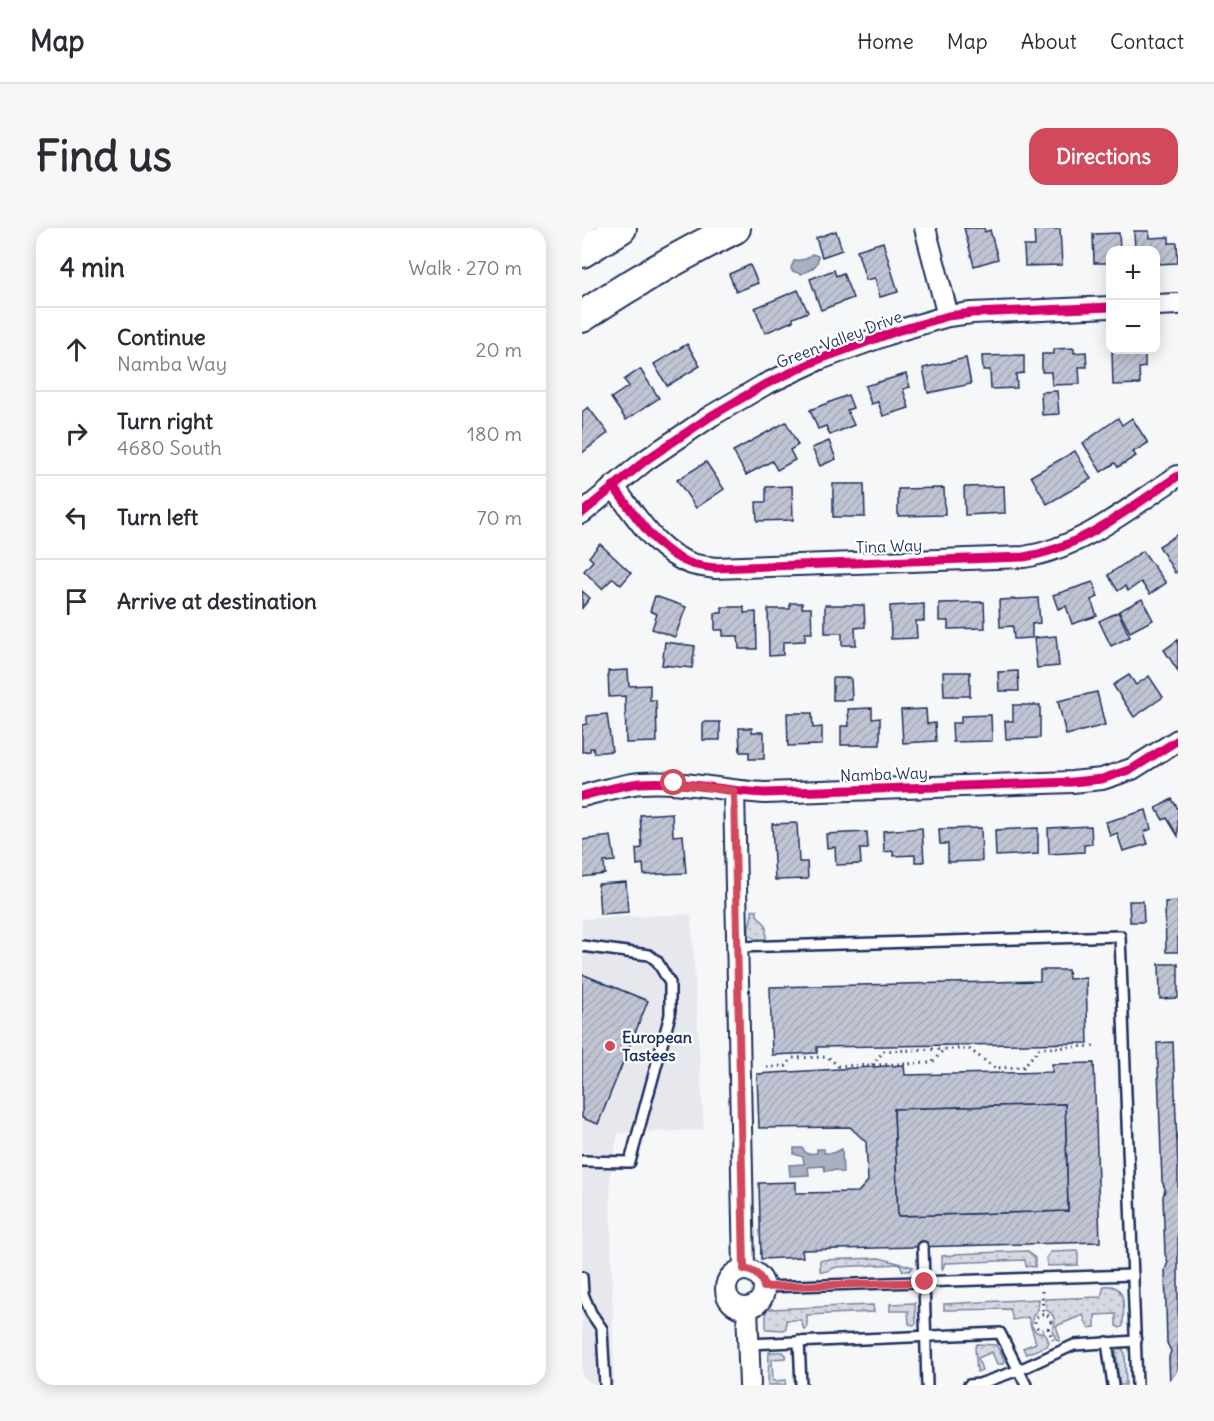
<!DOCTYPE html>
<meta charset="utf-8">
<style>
body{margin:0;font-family:Delius,sans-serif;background:#f7f7f7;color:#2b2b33}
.controls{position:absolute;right:18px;top:18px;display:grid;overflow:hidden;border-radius:12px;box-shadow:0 3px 15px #0003}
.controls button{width:54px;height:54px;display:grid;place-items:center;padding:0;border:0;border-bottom:2px solid #e1e1e2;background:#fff;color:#2b2b33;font:30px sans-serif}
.stop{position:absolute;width:18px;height:18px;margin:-14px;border:4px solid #d1495b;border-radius:50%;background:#fff}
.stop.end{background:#d1495b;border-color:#fff;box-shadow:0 2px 6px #0008}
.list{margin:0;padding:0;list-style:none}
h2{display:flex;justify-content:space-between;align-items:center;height:78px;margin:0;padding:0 24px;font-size:26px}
h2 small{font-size:20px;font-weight:400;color:#7c7c81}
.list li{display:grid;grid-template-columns:39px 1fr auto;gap:18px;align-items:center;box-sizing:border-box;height:84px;padding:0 24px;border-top:2px solid #e1e1e2}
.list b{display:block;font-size:22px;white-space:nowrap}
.list p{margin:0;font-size:20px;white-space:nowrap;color:#7c7c81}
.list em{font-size:20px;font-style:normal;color:#7c7c81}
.icon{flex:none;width:33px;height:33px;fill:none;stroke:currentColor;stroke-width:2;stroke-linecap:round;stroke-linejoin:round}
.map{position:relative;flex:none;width:596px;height:1157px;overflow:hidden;border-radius:18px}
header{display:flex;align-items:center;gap:36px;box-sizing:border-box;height:84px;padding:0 30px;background:#fff;border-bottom:2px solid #e1e1e2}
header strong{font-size:28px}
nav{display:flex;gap:33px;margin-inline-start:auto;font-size:21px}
.intro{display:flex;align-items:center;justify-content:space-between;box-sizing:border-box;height:144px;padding:0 36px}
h1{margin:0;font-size:42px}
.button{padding:15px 27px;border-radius:18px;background:#d1495b;color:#fff;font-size:21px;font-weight:700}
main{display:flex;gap:36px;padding:0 36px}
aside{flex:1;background:#fff;border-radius:18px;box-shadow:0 3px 15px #0003}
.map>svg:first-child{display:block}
</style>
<header>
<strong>Map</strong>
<nav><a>Home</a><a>Map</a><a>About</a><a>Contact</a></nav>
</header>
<div class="intro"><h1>Find us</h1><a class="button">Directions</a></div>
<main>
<aside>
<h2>4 min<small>Walk · 270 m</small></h2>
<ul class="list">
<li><svg class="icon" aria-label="ahead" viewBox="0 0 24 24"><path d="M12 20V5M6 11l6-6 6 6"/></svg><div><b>Continue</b><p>Namba Way</p></div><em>20 m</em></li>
<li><svg class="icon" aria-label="right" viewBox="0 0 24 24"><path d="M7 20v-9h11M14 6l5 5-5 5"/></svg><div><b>Turn right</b><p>4680 South</p></div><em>180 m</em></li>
<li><svg class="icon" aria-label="left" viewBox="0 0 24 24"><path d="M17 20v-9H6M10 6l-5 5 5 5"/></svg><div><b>Turn left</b></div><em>70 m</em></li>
<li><svg class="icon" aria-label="arrive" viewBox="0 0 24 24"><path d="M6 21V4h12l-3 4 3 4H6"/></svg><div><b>Arrive at destination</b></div></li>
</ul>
</aside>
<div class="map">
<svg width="596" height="1157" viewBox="0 0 596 1157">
<defs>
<pattern id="green-dots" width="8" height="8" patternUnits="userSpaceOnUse" patternTransform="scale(1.5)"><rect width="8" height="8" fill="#d6d9e2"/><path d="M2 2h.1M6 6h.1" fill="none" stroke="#b7bbc4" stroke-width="1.8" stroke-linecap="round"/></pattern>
<pattern id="building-hatch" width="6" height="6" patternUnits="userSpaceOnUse" patternTransform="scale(1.5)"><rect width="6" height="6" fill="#c0c4d3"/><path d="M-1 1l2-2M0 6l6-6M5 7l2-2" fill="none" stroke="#a4a9b8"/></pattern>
</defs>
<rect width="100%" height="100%" fill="#f6f7f9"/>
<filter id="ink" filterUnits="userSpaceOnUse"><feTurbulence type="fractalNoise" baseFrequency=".0167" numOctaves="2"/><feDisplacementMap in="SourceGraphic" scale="12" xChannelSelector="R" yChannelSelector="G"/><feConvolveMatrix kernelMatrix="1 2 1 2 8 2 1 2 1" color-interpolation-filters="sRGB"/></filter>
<g filter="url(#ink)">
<path fill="#e6e8ee" d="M 109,686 L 122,902 L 36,905 L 28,948 L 32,1157 L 0,1157 L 0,691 Z"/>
<g fill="url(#green-dots)" stroke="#7884a0" stroke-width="1.5">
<path d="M 170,682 L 175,682 L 175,687 L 184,697 L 184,711 L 173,711 L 167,706 C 165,697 171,692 170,682 Z"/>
<path d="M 446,1023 L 453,1030 L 453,1039 L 444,1038 L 443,1032 L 363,1035 L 360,1042 L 360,1028 L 372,1027 L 373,1026 Z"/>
<path d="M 496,1023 L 496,1037 L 466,1038 L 464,1030 L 469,1024 Z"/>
<path d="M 297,1030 L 331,1039 L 327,1043 L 321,1043 L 318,1036 L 254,1039 L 242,1044 L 238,1043 L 238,1032 Z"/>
<path d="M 522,1058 C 547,1055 541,1081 541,1098 L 538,1100 L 534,1098 L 534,1086 L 513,1087 L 513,1099 L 506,1100 L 501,1087 L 474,1098 L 478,1110 L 477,1113 L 474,1111 L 470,1102 C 475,1094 473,1086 464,1082 L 463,1071 L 519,1069 Z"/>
<path d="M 457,1071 L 456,1082 L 451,1087 L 449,1097 L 454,1104 L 463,1105 L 467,1114 L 465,1118 L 444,1126 L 441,1120 L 454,1115 L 446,1089 L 431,1092 L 428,1081 L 362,1082 L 362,1076 Z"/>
<path d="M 333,1075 L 334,1096 L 332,1097 L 327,1096 L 326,1083 L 308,1083 L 308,1076 Z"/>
<path d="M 291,1077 L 292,1084 L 225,1087 L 225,1099 L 222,1102 L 219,1092 L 204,1092 L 204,1100 L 202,1102 L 184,1101 L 184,1083 L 187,1081 Z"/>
<path d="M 395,1116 L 414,1117 L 422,1131 L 421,1136 L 415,1136 L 410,1124 L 396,1130 L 400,1142 L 395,1144 L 393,1120 Z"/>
<path d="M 537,1120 L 540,1121 L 543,1125 L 544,1157 L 537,1157 L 534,1122 Z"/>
<path d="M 187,1124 L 201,1124 L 204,1127 L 203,1130 L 190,1131 L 191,1153 L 204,1152 L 203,1157 L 186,1157 Z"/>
</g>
<g fill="#a9b0c1" stroke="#707c99" stroke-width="1.5">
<path d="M 230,26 L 236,28 C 237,39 228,42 219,46 L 210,43 L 209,40 L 212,33 L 224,31 Z"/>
<path d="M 212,920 L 220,920 L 225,926 L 235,925 L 235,921 L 242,921 L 242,925 L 251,925 L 260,921 L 261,945 L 253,942 L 243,943 L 242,938 L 226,939 L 227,947 L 208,948 L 207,937 L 222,936 L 221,929 L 212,926 Z"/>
</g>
<g fill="url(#building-hatch)" stroke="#1b2f5e" stroke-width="1.5" fill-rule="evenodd">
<path d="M 382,0 L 402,0 L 403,4 L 408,2 L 416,31 L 392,38 Z"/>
<path d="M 452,1 L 478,1 L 480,37 L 443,38 L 442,18 L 453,18 Z"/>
<path d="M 254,3 L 260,22 L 240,29 L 234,10 Z"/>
<path d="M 552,3 L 567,3 L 567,10 L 587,9 L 587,15 L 595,15 L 596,35 L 574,36 L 574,22 L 553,22 Z"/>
<path d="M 537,5 L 538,22 L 528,22 L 528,35 L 512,35 L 511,6 Z"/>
<path d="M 301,14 L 316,64 L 298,69 L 293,50 L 284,52 L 275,22 Z"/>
<path d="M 168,37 L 176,55 L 154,64 L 147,46 Z"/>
<path d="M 252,42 L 254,48 L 261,45 L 271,70 L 239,82 L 228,51 Z"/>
<path d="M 216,62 L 226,84 L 211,90 L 211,93 L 183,105 L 173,80 Z"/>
<path d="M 105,116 L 118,138 L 85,158 L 72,136 Z"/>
<path d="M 492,120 L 492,125 L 504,124 L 505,139 L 497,139 L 498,156 L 470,157 L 469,144 L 460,144 L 460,126 L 472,126 L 472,121 Z"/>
<path d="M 563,122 L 563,139 L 557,140 L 558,156 L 531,157 L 530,124 Z"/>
<path d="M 442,127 L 442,145 L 434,146 L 435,160 L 409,161 L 408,142 L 401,142 L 400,128 Z"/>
<path d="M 384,130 L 389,156 L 346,165 L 341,140 Z"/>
<path d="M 58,141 L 77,170 L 44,192 L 29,170 L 47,158 L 42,152 Z"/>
<path d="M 324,146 L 328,159 L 321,161 L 327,180 L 301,188 L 296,174 L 289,176 L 283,158 Z"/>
<path d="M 475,163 L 477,186 L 460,187 L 459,164 Z"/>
<path d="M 266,167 L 271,180 L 265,182 L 272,197 L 248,207 L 244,198 L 236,201 L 228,182 Z"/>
<path d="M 6,179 L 26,205 L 0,225 L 0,184 Z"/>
<path d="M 536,190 L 540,197 L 550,190 L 566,215 L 551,224 L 554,228 L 536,239 L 533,235 L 519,244 L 501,215 Z"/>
<path d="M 204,194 L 216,217 L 208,222 L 213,232 L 195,242 L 190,233 L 164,247 L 151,223 Z"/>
<path d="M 247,213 L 254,231 L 238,238 L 230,220 Z"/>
<path d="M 493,223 L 509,251 L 465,276 L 449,248 Z"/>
<path d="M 124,234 L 142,261 L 114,280 L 95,252 Z"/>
<path d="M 251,256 L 282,256 L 283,289 L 251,289 Z"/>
<path d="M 210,258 L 211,292 L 175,293 L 174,274 L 184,274 L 184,259 Z"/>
<path d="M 422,258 L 423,285 L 383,287 L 382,259 Z"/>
<path d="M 362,260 L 363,287 L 316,288 L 316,261 Z"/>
<path d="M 596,306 L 596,343 L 593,345 L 577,318 Z"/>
<path d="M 18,316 L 49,345 L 39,357 L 31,350 L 20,361 L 2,343 L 11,333 L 7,329 Z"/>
<path d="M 561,323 L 584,355 L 568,366 L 559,354 L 546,363 L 543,358 L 536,363 L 526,347 Z"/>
<path d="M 511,354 L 516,369 L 509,372 L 515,388 L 490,396 L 484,378 L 476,381 L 471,367 Z"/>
<path d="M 0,363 L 8,370 L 0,380 Z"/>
<path d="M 73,368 L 104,379 L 93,409 L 70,401 L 75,386 L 68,383 Z"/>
<path d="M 456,370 L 458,395 L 450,396 L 450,410 L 432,411 L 431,398 L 418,399 L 417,372 Z"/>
<path d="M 560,371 L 571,392 L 548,404 L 537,383 Z"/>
<path d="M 402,374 L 403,400 L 366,401 L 366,393 L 357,393 L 357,375 Z"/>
<path d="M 208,375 L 220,375 L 220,380 L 229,380 L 230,405 L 223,405 L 223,413 L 201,414 L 201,427 L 187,428 L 186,381 L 208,381 Z"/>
<path d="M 342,376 L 342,393 L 334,393 L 335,410 L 309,411 L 308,378 Z"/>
<path d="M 243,377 L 282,377 L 283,399 L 273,400 L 274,417 L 260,417 L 260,405 L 243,405 Z"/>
<path d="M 140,379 L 162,379 L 162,385 L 174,384 L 175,421 L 157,421 L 156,408 L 141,408 L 141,402 L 133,402 L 133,385 L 140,385 Z"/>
<path d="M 536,384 L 548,409 L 529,418 L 517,393 Z"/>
<path d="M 474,408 L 477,438 L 455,440 L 452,410 Z"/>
<path d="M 596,412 L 596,443 L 582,422 Z"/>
<path d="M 83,414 L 113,418 L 110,440 L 80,437 Z"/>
<path d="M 46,442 L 47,458 L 68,457 L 68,472 L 74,472 L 75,514 L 44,515 L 43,468 L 27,469 L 26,443 Z"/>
<path d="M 436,443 L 437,463 L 417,463 L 416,444 Z"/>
<path d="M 361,444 L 388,444 L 388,468 L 362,468 Z"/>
<path d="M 547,447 L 554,457 L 567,448 L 581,469 L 552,489 L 531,457 Z"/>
<path d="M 251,450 L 269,450 L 270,472 L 251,472 Z"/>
<path d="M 515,464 L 523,497 L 484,507 L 476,473 Z"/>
<path d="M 431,477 L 458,477 L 458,510 L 424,511 L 423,493 L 431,493 Z"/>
<path d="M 290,480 L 290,491 L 298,490 L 298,517 L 259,517 L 259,498 L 267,498 L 266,481 Z"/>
<path d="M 344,481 L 345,496 L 353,495 L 354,513 L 321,515 L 319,482 Z"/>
<path d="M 205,485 L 230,485 L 231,500 L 240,499 L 240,517 L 206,518 Z"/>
<path d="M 25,486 L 30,523 L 12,525 L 11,520 L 8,520 L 8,523 L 0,524 L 0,497 L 5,496 L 5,488 Z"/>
<path d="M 409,487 L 410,513 L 371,514 L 370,495 L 379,495 L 379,488 Z"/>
<rect x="121" y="494" width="17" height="18"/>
<path d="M 157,500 L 170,500 L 170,504 L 182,504 L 182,531 L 167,531 L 167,524 L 158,524 Z"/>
<path d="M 590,571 L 596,581 L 596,608 L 585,590 L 581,592 L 574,580 Z"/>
<path d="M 564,582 L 569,601 L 562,604 L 566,616 L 541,623 L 535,605 L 528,608 L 524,594 Z"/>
<path d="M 90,585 L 91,608 L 101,607 L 104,645 L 62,647 L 61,636 L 55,637 L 54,621 L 60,620 L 58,587 Z"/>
<path d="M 215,595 L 217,634 L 225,634 L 226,651 L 193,652 L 190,596 Z"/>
<path d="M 509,598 L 510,616 L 502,617 L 502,624 L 467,626 L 466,600 Z"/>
<path d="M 340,600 L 342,634 L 333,634 L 333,627 L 311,628 L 311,623 L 302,624 L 301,603 Z"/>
<path d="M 399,600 L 400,633 L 366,634 L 366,616 L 358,616 L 357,601 Z"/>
<path d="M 456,600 L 456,626 L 414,628 L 413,602 Z"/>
<path d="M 285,604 L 286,621 L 278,621 L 279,636 L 254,637 L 253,619 L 245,620 L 244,606 Z"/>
<path d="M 29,608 L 33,633 L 22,634 L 23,646 L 0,649 L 0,612 Z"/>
<path d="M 44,654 L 46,684 L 18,686 L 16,656 Z"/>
<path d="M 547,673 L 561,673 L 562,694 L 548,694 Z"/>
<path d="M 596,673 L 596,724 L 584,724 L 583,674 Z"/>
<path d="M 577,736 L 596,736 L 596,770 L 578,771 Z"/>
<path d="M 458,742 L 486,742 L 487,751 L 504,750 L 506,815 L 235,819 L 235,825 L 190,827 L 188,759 L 458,753 Z"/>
<path d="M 0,746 L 66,773 L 16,896 L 0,890 Z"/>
<path d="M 591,814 L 596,940 L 596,1157 L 588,1157 L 587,1129 L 589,1123 L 585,1115 L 583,1042 L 586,1034 L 583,1026 L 581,969 L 583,961 L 580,953 L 575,815 Z"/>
<path d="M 512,835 L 518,1014 L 220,1022 L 221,1029 L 179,1031 L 177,955 L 214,954 L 214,965 L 276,964 L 286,953 L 284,914 L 268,899 L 177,900 L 175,846 L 322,837 L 323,847 L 470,844 L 470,836 ZM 483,876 L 486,983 L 316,988 L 312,881 Z"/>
<path d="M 483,876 L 486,983 L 316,988 L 312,881 Z"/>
</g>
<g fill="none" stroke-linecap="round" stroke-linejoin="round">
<defs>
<g id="service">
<path d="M 0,718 L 67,727 L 75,733 L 88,755 L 88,787 L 48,934 L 0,933"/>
<path d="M 154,719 L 538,708 L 555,1157"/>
<path d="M 341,1019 L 345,1157"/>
<path d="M 0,1049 L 1,1066 L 9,1085 L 20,1101 L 23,1157"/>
<path d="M 182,1059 L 551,1047"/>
<path d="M 217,1113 L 219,1157"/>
<path d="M 525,1114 L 531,1157"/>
<path d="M 166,1116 L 418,1105 L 444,1157"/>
<path d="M 387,1157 L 397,1156 L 437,1142 L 492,1117 L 554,1113"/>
</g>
<g id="minor">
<path d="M 343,0 L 366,88"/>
<path d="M 574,77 L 596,76"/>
<path d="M 31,258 C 53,286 74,324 110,336 C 117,338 126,339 133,340 L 442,329 C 500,320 548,279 596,248"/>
<path d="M 0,285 L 64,232 L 129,188 L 182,157 L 238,131 L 315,103 L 366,88 L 390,85 L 528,79"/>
<path d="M 152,563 L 162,1041"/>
<path d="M 0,568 C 19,563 39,557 59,555 C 100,552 142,563 183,565 L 490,554 L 520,551 L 550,541 L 596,512"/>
<circle cx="163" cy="1061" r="19"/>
<path d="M 165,1080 L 168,1157"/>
</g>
<g id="primary">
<path d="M 0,24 L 39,0"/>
<path d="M 0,89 C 48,55 100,27 153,0"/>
</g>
</defs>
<use href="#service" stroke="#1b2f5e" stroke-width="14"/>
<use href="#minor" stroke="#1b2f5e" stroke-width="24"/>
<use href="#primary" stroke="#1b2f5e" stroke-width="34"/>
<g stroke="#1b2f5e" stroke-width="3" stroke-dasharray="1.5 4.5" stroke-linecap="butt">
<path d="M 290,837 L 302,823 L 362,821"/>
<path d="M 185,839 L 204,838 L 210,830 L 246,829 L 256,838 L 350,835 L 362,821 L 387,821 L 413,840 L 441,839 L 458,820 L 515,818"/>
<path d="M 460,1063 L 461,1085"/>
<circle cx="461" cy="1094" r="8"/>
<path d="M 466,1100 L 471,1112"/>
</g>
<use href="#service" stroke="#fff" stroke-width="9"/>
<use href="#minor" stroke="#fff" stroke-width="20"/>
<use href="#primary" stroke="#fff" stroke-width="30"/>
<defs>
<g id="cycleway">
<path d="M 31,258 C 53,286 74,324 110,336 C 117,338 126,339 133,340 L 442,329 C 500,320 548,279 596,248"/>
<path d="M 0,285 L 64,232 L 129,188 L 182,157 L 238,131 L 315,103 L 366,88 L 390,85 L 528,79"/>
<path d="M 0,568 C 19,563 39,557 59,555 C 100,552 142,563 183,565 L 490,554 L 520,551 L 550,541 L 596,512"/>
</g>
</defs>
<use href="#cycleway" stroke="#fff" stroke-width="13"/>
<use href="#cycleway" stroke="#d6006c" stroke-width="9"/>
</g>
</g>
<g fill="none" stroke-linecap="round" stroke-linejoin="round" filter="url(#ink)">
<path stroke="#d1495b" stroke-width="8" d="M 92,555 L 152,563 L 162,1041 C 173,1043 180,1048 182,1059 L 343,1054"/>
</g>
<circle fill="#d1495b" stroke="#fff" stroke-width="2" cx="28" cy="818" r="6"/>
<g text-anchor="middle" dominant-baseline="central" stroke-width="4.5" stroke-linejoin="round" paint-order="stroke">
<g font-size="16" fill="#1b2f5e" stroke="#fff">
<text transform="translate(257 111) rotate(-21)">Green Valley Drive</text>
<text transform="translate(307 318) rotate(-2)">Tina Way</text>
<text transform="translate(302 546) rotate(-2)">Namba Way</text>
</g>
<g font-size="16" font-weight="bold" fill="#1b2f5e" stroke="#fff" text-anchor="start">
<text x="40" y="809">European<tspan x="40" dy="18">Tastees</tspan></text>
</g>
</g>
</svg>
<div class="controls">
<button>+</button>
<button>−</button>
</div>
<div class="stop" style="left:92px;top:555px"></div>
<div class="stop end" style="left:343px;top:1054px"></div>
</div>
</main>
